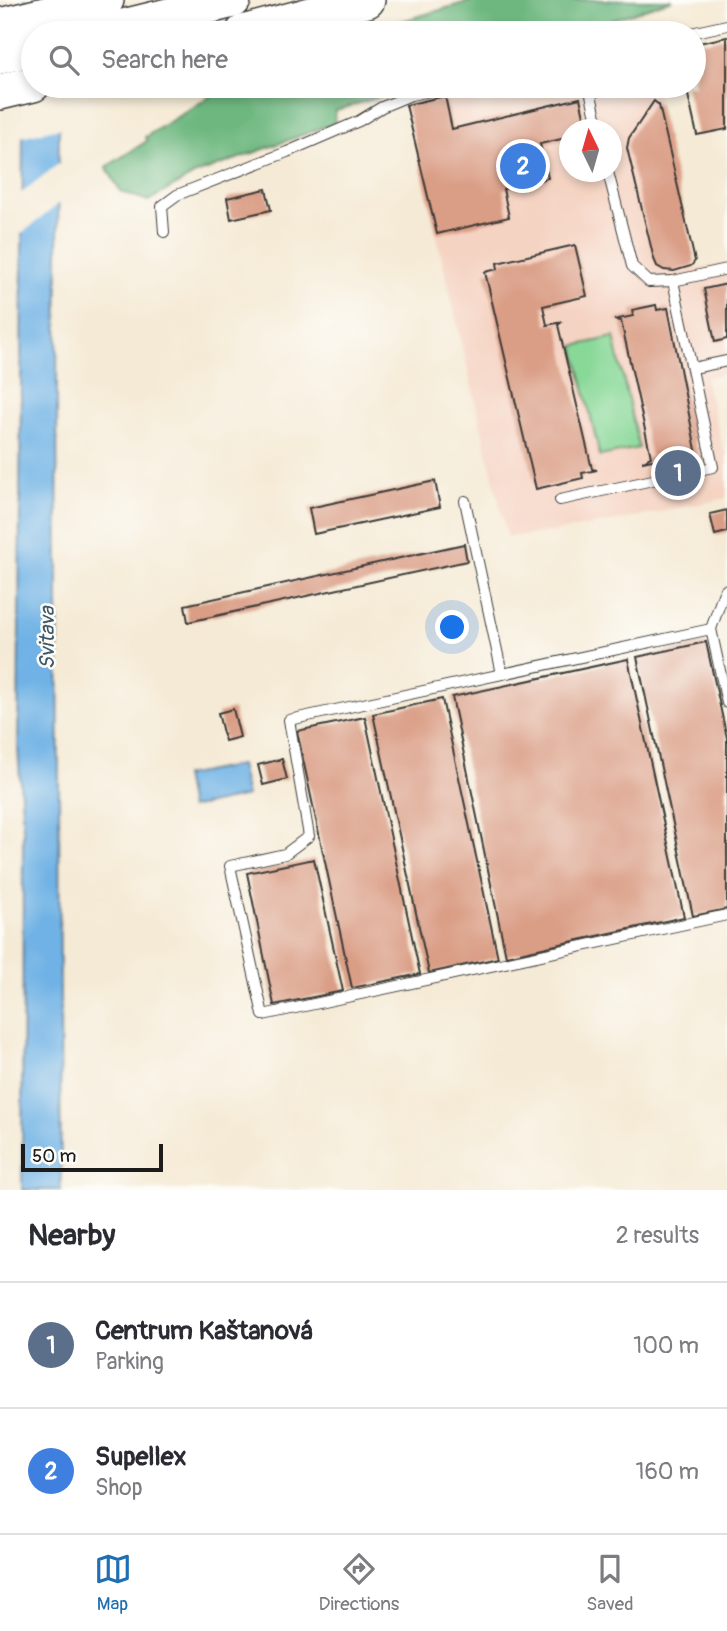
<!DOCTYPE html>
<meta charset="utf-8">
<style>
body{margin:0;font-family:Pangolin,sans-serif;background:#f2f2f3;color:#2b2b33}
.compass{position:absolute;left:559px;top:119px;width:63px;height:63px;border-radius:50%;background:#fff;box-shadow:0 4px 10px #0003;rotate:355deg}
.scale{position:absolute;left:21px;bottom:18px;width:142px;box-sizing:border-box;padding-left:7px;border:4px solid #1c1c1c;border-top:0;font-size:19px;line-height:24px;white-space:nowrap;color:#1c1c1c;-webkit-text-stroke:5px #fdfcf7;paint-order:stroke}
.you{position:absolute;left:453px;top:628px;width:24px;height:24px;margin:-18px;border:5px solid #fff;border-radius:50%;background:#1a73e8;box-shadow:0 0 0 10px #1a73e833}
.badge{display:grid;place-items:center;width:46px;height:46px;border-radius:50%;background:#1f6fb2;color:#fff;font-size:23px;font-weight:700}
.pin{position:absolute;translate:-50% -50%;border:4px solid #fff;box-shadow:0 2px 7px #0006}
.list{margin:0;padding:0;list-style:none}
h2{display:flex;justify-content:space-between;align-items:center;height:91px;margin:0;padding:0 28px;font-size:30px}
h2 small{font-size:23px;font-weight:400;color:#7c7c81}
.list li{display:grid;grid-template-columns:46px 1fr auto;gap:21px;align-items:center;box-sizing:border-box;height:126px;padding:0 28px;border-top:2px solid #e1e1e2}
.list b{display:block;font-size:26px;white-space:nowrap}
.list p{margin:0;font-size:23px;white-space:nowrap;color:#7c7c81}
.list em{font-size:23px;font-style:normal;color:#7c7c81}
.icon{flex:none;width:38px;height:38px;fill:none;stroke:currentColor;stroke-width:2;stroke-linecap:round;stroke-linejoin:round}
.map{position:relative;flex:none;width:727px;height:1190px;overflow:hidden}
.search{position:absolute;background:#fff;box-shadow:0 4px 10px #0003;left:21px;right:21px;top:21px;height:77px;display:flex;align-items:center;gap:18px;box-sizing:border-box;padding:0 24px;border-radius:38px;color:#7c7c81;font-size:26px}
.sheet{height:343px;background:#fff}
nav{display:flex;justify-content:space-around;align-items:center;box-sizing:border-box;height:98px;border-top:2px solid #e1e1e2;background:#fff;font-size:19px;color:#7c7c81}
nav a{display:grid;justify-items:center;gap:4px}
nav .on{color:#1f6fb2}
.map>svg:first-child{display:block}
</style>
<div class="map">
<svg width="727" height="1190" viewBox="0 0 727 1190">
<rect width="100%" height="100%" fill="#fdfcf7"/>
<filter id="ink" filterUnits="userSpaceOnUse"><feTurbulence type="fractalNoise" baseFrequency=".0143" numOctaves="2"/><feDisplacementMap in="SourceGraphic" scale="14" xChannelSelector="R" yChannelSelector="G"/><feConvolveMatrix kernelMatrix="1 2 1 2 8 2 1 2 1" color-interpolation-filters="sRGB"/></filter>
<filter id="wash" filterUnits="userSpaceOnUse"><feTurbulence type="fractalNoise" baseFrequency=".00686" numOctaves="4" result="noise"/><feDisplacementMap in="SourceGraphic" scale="28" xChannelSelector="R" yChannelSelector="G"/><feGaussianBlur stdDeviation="1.57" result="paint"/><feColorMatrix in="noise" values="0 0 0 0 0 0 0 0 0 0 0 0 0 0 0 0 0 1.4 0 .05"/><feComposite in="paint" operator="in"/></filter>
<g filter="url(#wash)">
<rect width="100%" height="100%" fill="#f5ead5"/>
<path fill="#f5d3c2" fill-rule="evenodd" d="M 488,86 L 655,86 L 696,269 L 727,263 L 727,373 L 705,378 L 724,451 L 727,450 L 727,498 L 631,518 L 559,531 L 507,537 L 406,105 ZM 570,130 L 612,130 L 612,172 L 570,172 Z"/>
<path fill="#88d898" stroke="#527a5a" stroke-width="2" d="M 614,337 L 639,448 L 600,456 L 574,346 Z"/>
<g fill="#6eb880" stroke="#456a4e" stroke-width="2">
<path d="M 474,0 L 672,0 L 572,33 L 362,33 Z"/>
<path d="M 232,86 L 413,86 L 335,111 L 335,123 L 196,174 L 148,201 L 121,192 L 106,167 L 147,141 L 145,137 L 219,91 Z"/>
</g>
<g fill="#70b2e5" stroke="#466780" stroke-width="2">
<path d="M 24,0 L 60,0 L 33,33 L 33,86 L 59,128 L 57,389 L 61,1190 L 22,1190 L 23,829 L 18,748 Z"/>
<path d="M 240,765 L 247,796 L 190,808 L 184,776 Z"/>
</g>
<g fill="#f5ead5">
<path d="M 33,0 L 63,0 L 63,33 L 33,33 L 33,86 L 63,86 L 63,127 L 20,137 L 21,3 Z"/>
<path d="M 62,161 L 61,202 L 20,235 L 20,194 Z"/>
</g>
<g id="blocks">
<g fill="#da9d85">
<path d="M 727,37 L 727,129 L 697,135 L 686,86 L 694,86 L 694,44 Z"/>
<path d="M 445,96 L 452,129 L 580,98 L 587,130 L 570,130 L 570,137 L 540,144 L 548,178 L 503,189 L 509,217 L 437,234 L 406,105 Z"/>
<path d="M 654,101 L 659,105 L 695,261 L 691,266 L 674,271 L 664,270 L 657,266 L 654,259 L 627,148 L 629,138 Z"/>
<path d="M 266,189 L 271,210 L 231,219 L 227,198 Z"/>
<path d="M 575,245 L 587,296 L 543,306 L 547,325 L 562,322 L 558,325 L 592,469 L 597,470 L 582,473 L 583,478 L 536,489 L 485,272 L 498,269 L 497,263 Z"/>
<path d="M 727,284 L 727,339 L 715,342 L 704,289 Z"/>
<path d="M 656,305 L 657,310 L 668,308 L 697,455 L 663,462 L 661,458 L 643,462 L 643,461 L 651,457 L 621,321 L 614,320 L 633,316 L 632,310 Z"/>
<path d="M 435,481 L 440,507 L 314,534 L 309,508 Z"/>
<path d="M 727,510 L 727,532 L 715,535 L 710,514 Z"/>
<path d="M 464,544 L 467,561 L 188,622 L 185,605 Z"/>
<path d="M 706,642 L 727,738 L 727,909 L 693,916 L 637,657 Z"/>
<path d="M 628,659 L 684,917 L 506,956 L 452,697 Z"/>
<path d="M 442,699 L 498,958 L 429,973 L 373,714 Z"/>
<path d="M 233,709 L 240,737 L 225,741 L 218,713 Z"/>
<path d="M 365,717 L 420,974 L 352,988 L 297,731 Z"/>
<path d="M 282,759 L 287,779 L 263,785 L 258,765 Z"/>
<path d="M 314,859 L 343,991 L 274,1005 L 247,873 Z"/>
</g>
</g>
</g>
<g filter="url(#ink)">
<use href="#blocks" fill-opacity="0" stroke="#3d3b38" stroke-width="2"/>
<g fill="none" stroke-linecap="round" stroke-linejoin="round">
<defs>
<g id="lane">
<path d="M 691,33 L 727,25"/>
<path d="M 589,86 L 599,130"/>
<path d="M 164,232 L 162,206 L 177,195 L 287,152 L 359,121 L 382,107 L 411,95 L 454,86"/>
<path d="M 673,281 L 727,269"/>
<path d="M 693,368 L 727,361"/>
<path d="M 560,500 L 713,467 L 673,281 L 649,282 L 632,266 L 608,172"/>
<path d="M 465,501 L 502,674"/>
<path d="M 727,589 L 724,592 L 711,629 L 727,703"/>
<path d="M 711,629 L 289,720 L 309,836 L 285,854 L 230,866 L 263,1015 L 727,915"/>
</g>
<g id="highway">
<path d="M 0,26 L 106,0"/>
<path d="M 99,33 L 233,0"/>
<path d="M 243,33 L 367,0"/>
<path d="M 0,56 L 33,48"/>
<path d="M 0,92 L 33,84"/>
</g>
</defs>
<use href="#lane" stroke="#3d3b38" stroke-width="12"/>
<use href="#highway" stroke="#3d3b38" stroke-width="38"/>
<use href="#lane" stroke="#fff" stroke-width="10"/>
<use href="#highway" stroke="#fff" stroke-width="35"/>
</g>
</g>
<g text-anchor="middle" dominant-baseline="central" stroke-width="5" stroke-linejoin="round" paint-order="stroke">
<g font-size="21" font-style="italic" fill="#3e586c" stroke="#fdfcf7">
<text transform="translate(47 638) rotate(-90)">Svitava</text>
</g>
</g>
</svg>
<svg class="compass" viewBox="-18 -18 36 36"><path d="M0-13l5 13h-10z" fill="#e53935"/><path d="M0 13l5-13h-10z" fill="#7c7c81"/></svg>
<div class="scale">50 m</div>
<div class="you"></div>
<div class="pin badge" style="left:678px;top:473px;background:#5c6f8a">1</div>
<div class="pin badge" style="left:523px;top:166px;background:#3f7fe0">2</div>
<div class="search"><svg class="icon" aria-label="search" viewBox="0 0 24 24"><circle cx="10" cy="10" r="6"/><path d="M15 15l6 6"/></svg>Search here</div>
</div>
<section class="sheet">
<h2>Nearby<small>2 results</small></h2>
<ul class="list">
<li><span class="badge" style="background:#5c6f8a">1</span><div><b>Centrum Kaštanová</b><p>Parking</p></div><em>100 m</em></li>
<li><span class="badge" style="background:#3f7fe0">2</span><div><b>Supellex</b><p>Shop</p></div><em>160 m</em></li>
</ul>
</section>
<nav>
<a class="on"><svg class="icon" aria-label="map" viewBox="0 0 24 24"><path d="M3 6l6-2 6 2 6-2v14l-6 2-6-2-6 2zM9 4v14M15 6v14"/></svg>Map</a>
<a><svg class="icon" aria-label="directions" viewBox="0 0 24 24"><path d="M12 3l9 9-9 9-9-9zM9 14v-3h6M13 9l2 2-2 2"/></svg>Directions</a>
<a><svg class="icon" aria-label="saved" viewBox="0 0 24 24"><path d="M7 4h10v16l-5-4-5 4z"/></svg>Saved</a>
</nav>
